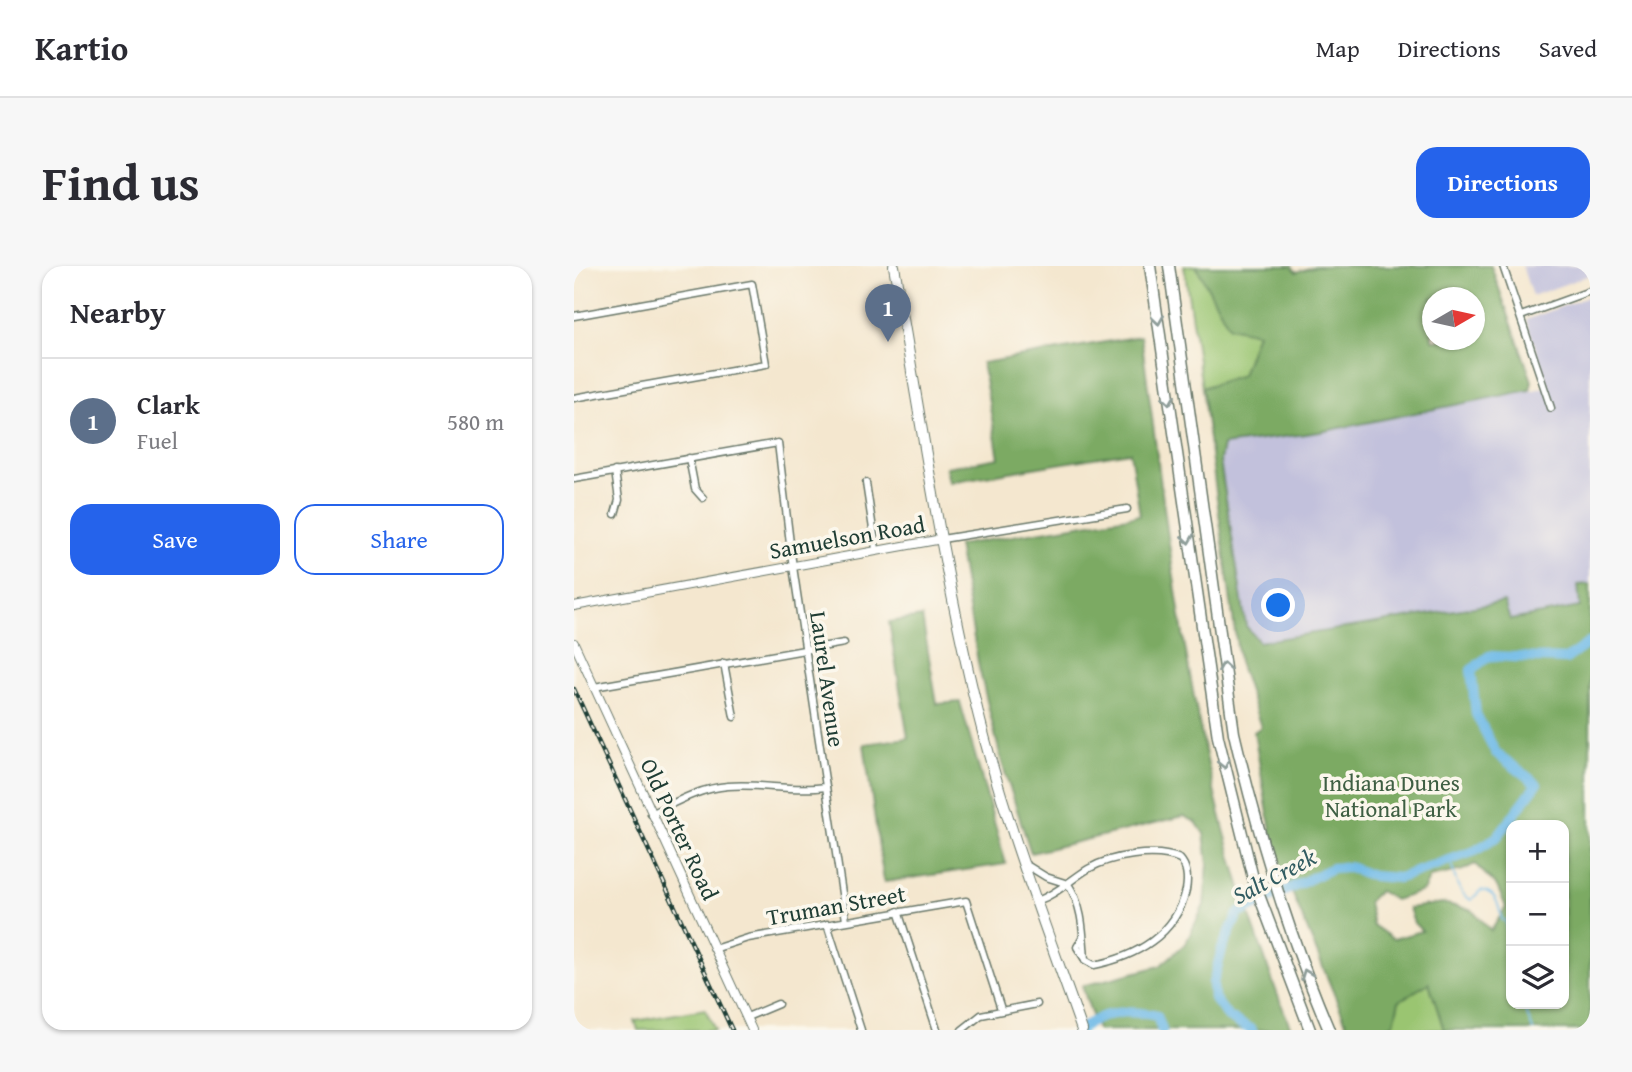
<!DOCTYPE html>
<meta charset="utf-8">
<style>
body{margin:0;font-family:"Gentium Book Plus",serif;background:#f7f7f7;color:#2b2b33}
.controls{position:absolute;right:21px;bottom:21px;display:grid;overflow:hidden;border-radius:14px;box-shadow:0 2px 5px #0004}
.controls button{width:63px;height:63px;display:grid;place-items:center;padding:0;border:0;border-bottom:2px solid #e1e1e2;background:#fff;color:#2b2b33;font:35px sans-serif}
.compass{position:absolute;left:848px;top:21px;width:63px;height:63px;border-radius:50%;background:#fff;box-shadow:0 2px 5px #0004;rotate:81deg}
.you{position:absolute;left:705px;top:340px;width:24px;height:24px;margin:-18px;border:5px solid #fff;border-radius:50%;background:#1a73e8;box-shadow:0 0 0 10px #1a73e833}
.badge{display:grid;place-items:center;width:46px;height:46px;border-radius:50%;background:#2563eb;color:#fff;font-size:23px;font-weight:700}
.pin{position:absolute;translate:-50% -58px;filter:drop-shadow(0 2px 4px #0008)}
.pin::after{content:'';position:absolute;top:37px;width:24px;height:21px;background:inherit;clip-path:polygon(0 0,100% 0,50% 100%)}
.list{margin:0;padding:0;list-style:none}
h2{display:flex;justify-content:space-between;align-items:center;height:91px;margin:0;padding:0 28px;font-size:30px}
h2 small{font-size:23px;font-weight:400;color:#7c7c81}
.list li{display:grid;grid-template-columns:46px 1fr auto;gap:21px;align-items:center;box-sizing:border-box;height:126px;padding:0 28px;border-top:2px solid #e1e1e2}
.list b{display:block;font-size:26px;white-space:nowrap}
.list p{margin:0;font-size:23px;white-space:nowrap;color:#7c7c81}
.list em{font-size:23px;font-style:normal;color:#7c7c81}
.actions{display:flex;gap:14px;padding:21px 28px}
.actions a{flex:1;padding:16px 0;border:2px solid #2563eb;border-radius:21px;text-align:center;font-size:24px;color:#2563eb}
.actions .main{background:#2563eb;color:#fff}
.icon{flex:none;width:38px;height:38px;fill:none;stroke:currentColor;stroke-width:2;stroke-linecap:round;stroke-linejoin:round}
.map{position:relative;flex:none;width:1016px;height:764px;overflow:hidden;border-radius:21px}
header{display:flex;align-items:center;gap:42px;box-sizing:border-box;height:98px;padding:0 35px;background:#fff;border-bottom:2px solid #e1e1e2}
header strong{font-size:33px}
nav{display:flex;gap:38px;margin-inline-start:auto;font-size:24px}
.intro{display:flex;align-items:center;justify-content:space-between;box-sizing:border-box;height:168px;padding:0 42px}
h1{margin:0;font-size:49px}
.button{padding:18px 32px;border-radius:21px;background:#2563eb;color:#fff;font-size:24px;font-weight:700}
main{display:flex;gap:42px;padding:0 42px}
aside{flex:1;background:#fff;border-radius:21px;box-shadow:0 2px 5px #0004}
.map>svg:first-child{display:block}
</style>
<header>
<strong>Kartio</strong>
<nav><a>Map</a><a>Directions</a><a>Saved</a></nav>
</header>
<div class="intro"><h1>Find us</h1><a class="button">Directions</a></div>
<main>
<aside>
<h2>Nearby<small></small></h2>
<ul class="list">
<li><span class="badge" style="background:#5c6f8a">1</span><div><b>Clark</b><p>Fuel</p></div><em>580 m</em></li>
</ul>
<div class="actions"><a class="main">Save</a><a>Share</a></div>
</aside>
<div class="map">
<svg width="1016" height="764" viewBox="0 0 1016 764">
<rect width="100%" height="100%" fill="#fbf7ec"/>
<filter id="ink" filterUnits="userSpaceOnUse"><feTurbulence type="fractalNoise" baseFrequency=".0143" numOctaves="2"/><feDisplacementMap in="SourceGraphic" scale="14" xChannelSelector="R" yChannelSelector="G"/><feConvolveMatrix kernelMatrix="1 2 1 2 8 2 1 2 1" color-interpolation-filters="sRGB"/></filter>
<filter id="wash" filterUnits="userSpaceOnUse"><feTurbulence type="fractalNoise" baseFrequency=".00686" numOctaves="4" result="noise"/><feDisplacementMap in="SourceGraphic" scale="28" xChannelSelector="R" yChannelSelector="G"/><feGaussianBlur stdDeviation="1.57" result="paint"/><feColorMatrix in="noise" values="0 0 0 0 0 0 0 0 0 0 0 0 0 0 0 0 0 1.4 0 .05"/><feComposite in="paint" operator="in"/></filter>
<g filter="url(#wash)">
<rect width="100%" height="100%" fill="#f4e7cf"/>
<g fill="#c2c1dc">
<path d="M 948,0 L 1016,0 L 1016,9 L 958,30 Z"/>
<path d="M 1016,30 L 1016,318 L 1004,320 L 1006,341 L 935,354 L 929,336 L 685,376 L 672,360 L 646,195 L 649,179 L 746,166 L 975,121 L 952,54 Z"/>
</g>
<g fill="#9ac571" stroke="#5c8152" stroke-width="2">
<path d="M 610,0 L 622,0 L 641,30 L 683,67 L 668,109 L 628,122 Z"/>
<path d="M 855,716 L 870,764 L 809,764 L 820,757 L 825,735 Z"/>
<path d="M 131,743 L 141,764 L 64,764 L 61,755 Z"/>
</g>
<g fill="#7baa63" stroke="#4d744c" stroke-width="2" fill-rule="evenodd">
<path d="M 622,0 L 718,0 L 722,6 L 742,0 L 917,0 L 958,115 L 956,124 L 746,166 L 649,179 L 646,195 L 672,360 L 685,376 L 930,336 L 936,354 L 1006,341 L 1004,319 L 1016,318 L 1016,764 L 870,764 L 855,717 L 825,735 L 820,757 L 809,764 L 775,764 L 700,583 L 680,466 L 687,461 L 665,396 L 628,122 L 668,109 L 683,67 L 655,61 ZM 858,32 L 900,32 L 900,74 L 858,74 ZM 990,559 L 990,738 L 937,738 L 937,559 ZM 901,598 L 923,620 L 932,641 L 917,665 L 898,644 L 868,637 L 835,642 L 840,657 L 848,665 L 819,673 L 799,659 L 794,636 L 805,625 L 821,634 L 849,625 L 856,611 L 889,604 Z"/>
<path d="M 567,70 C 596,277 615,487 688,684 C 697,711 706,738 718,764 L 523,764 L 508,720 L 586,700 L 612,677 L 630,639 L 634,598 L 630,568 L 622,556 L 610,550 L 457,587 L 428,497 L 405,402 L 384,279 L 566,249 L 556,186 L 375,216 L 372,201 L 425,192 L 408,97 Z"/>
<path d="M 348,351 L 363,438 L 386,436 L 432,598 L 310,616 L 290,478 L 334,472 L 315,356 Z"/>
</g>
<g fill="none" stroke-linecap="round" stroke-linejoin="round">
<g stroke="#6db9e7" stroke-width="2">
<path d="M 876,594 C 881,609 882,626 897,634 L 907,624 C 924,627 924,639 928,654 L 932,655 L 936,690 L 933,704 L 937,711"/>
<path d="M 949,738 L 959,764"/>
</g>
<g stroke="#6db9e7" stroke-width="10">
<path d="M 505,764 C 531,745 551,743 583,750 L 588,764"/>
<path d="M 678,764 L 654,751 L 640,732 L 639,717 L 648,683 L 664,648 L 758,602 L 775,601 L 798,610 L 825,612 L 901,585 L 923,571 L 963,518 L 922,487 L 902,448 L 897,404 L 915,390 L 992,393 L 1016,376"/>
</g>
</g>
</g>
<g filter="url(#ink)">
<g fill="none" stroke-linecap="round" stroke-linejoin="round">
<defs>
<g id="minor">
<path d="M 929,0 L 977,142"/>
<path d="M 0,50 L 178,18 L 192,98 L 0,132"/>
<path d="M 947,50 L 1016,25"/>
<path d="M 115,192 L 121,223 L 129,232"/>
<path d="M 41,205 L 45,234 L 41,248"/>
<path d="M 0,213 L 204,177 L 218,294 L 272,654"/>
<path d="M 292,217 L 302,283"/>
<path d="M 368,273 L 553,243"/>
<path d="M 150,397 L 160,451"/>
<path d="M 20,421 L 270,377"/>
<path d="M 77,548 C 102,536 126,522 154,520 C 187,517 218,526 252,521"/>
<path d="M 451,598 L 472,611 L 494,618 C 509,640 509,667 511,694 L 520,699 C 561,691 602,669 612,624 C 614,613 614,602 606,593 C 582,582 536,590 514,603 C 496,614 483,628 463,635"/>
<path d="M 324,645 L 363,764"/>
<path d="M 253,658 L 287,764"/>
<path d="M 509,671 L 503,681 L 510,692"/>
<path d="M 140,683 L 174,672 L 392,635 L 427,743"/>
<path d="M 173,751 L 204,738"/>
<path d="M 388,764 L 407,749 L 463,738"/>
</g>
<g id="tertiary">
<path d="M 0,340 L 368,273"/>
<path d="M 0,377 L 178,764"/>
</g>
<path id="primary" d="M 320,0 C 346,149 368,300 404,447 C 431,555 471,659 508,764"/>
<g id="motorway">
<path d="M 576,0 L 644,471 L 680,616 L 736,764"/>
<path d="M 595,0 L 660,467 C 684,569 714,667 755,764"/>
</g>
</defs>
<use href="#minor" stroke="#6a786a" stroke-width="9"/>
<use href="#tertiary" stroke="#6a786a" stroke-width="10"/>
<use href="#primary" stroke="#6a786a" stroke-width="12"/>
<use href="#motorway" stroke="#6a786a" stroke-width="13"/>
<use href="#minor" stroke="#fff" stroke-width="6"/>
<use href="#tertiary" stroke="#fff" stroke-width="8"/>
<use href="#primary" stroke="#fff" stroke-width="10"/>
<use href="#motorway" stroke="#fff" stroke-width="10"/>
<defs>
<path id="rail" d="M 0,423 L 158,764"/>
</defs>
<use href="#rail" stroke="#1f3d34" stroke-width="4.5"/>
<use href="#rail" stroke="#fbf7ec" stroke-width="2" stroke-dasharray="5" stroke-linecap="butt"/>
</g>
<defs><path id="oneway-chevron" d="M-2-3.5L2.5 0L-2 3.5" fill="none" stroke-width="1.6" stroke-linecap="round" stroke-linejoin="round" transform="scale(1.75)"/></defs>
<g stroke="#8f9e9a">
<use href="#oneway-chevron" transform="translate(584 54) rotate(82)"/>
<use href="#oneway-chevron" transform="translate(595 134) rotate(82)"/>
<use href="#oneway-chevron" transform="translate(614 273) rotate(82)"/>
<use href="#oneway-chevron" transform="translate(650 401) rotate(-98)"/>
<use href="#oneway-chevron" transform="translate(650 498) rotate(77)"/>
<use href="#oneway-chevron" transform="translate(732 708) rotate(-111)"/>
</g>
</g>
<g text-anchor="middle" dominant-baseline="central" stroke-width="7" stroke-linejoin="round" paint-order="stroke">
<g font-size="23" fill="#1f3d34" stroke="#fbf7ec">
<text transform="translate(273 271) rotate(-10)">Samuelson Road</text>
<text transform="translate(254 413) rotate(82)">Laurel Avenue</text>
<text transform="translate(106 563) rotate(65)">Old Porter Road</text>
<text transform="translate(262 639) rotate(-10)">Truman Street</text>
</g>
<g font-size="23" fill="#3e5f43" stroke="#fbf7ec">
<text x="817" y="516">Indiana Dunes<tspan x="817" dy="26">National Park</tspan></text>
</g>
<g font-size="24" font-style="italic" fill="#325c61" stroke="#fbf7ec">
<text transform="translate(700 610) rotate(-28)">Salt Creek</text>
</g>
</g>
</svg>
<div class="controls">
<button>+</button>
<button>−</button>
<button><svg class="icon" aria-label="layers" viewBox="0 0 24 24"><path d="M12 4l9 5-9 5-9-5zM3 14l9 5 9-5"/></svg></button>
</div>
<svg class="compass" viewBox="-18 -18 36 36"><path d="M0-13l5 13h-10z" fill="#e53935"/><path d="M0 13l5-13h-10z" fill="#7c7c81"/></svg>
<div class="you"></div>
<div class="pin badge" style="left:314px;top:76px;background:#5c6f8a">1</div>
</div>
</main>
